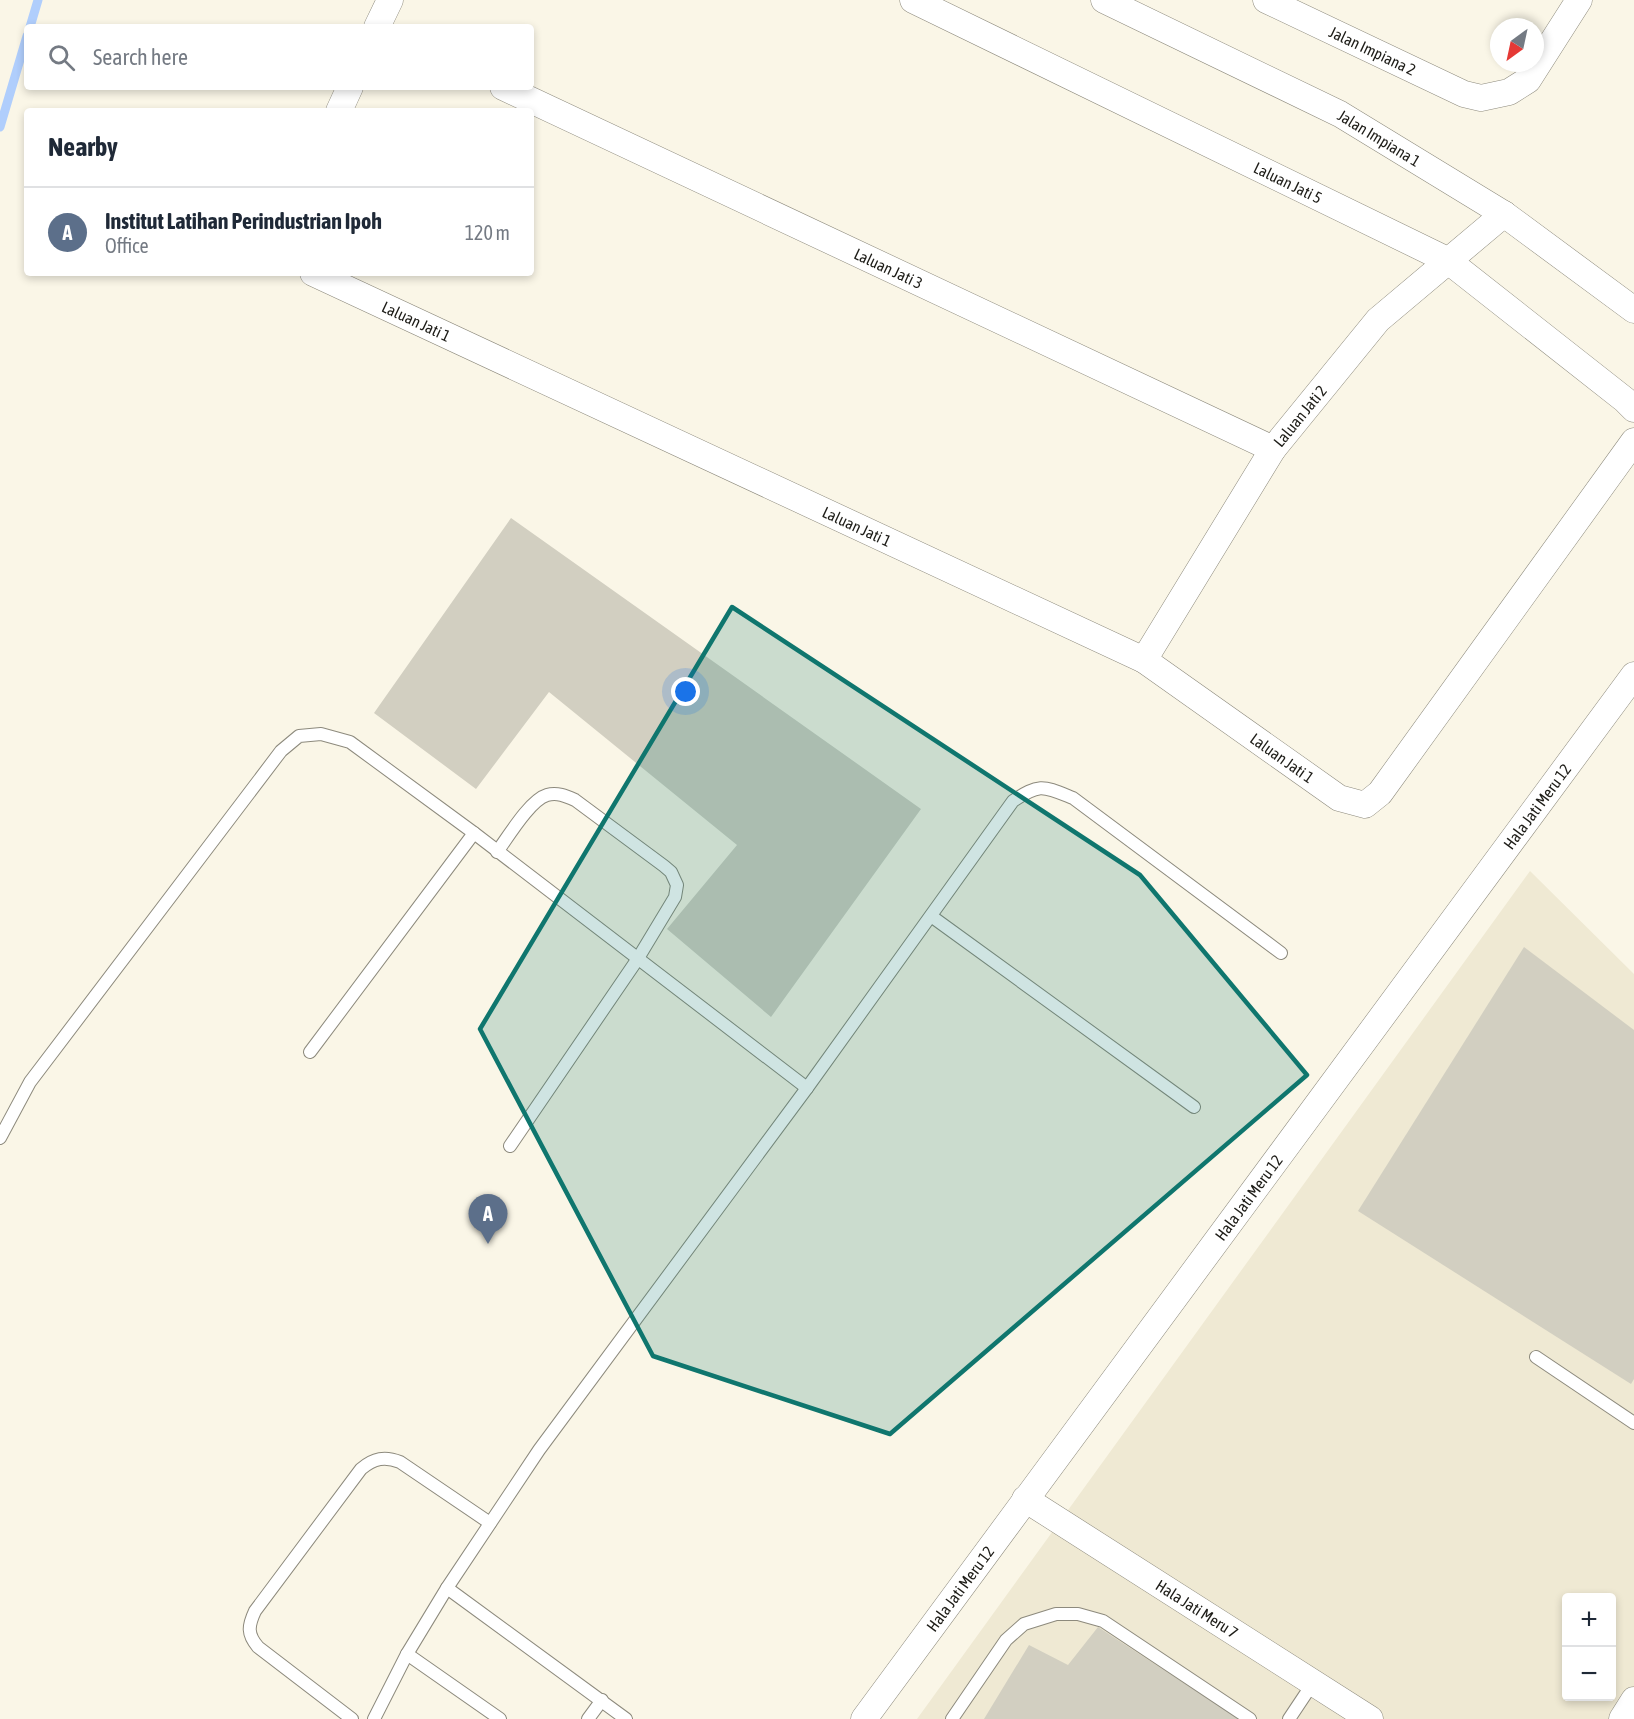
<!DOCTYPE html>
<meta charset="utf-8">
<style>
body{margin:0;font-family:"Asap Condensed",sans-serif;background:#f6f6f7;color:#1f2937}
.controls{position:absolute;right:18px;bottom:18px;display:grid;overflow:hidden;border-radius:6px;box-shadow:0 3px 9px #0003}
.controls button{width:54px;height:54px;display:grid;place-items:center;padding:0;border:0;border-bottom:2px solid #e0e1e3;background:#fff;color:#1f2937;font:30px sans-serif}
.compass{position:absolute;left:1490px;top:18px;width:54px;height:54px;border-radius:50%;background:#fff;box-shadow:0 3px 9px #0003;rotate:213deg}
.you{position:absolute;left:686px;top:692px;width:21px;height:21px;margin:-15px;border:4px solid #fff;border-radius:50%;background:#1a73e8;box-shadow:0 0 0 9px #1a73e833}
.badge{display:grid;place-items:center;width:39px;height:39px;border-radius:50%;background:#1e66d2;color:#fff;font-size:20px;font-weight:700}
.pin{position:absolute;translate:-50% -50px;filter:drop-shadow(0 2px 3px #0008)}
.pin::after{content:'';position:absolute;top:32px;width:21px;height:18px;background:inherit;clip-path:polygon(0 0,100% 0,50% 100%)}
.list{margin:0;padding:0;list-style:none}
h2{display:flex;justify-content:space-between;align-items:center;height:78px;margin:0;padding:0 24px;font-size:26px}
h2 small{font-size:20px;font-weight:400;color:#747a83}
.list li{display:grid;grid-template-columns:39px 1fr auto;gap:18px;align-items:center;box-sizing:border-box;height:90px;padding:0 24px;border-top:2px solid #e0e1e3}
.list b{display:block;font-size:22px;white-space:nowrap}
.list p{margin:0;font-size:20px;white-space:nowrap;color:#747a83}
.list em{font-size:20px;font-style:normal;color:#747a83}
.icon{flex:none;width:33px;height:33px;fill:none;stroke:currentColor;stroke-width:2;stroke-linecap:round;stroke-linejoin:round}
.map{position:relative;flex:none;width:1634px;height:1719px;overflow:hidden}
.search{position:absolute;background:#fff;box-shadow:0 3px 9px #0003;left:24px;top:24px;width:510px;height:66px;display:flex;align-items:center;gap:15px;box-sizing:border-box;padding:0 21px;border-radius:6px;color:#747a83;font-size:22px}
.panel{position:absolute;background:#fff;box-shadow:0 3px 9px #0003;left:24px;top:108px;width:510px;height:168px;border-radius:6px}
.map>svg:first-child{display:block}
</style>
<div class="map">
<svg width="1634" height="1719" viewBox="0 0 1634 1719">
<rect width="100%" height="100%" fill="#faf6e7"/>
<path fill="#efe9d3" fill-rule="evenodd" d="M 1530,871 L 1634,974 L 1634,1719 L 917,1719 ZM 1566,1598 L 1612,1598 L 1612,1696 L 1566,1696 Z"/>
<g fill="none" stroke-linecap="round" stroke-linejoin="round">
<g stroke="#b0cefc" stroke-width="9">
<path d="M 30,27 L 38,0"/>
<path d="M 0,127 L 27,36"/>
</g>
</g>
<g fill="#d2cfc1">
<path d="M 511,518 L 921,809 L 771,1017 L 667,929 L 737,845 L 549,692 L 476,789 L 374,713 Z"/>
<path d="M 1524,947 L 1634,1030 L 1634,1379 L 1631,1384 L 1358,1211 Z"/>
<path d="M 1098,1627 L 1239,1719 L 984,1719 L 1029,1645 L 1068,1665 Z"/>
</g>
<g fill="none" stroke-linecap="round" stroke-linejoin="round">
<defs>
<g id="lane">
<path d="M 497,852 C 508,837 530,800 547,795 C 557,792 566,796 575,800 L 664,866 L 671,872 L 677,885 L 675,897 L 637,960 L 510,1146"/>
<path d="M 931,916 L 1194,1107"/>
<path d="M 310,1052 L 474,833"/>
<path d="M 0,1138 L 30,1082 L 281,751 L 299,736 L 321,734 L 350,742 L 474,833 L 807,1088"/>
<path d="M 1536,1357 L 1634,1423"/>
<path d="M 447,1588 L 626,1719"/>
<path d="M 407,1654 L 500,1719"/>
<path d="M 352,1719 L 258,1647 C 247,1634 248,1626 255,1611 L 361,1469 C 374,1458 385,1456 400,1462 L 490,1523"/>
<path d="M 374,1719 L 407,1654 L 447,1588 L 539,1450 L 807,1088 L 1013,801 C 1040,783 1043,786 1073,798 L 1281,953"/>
<path d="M 588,1719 L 602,1700"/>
<path d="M 952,1719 L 1006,1640 L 1024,1624 L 1056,1614 L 1078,1614 L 1103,1621 L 1250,1719"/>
<path d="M 1289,1719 L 1313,1683"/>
</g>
<g id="street">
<path id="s1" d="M 913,0 L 1447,260 L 1625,400 L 1634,409"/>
<path id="s2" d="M 1104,0 L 1340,114 L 1504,214 L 1634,310"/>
<path id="s3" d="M 1266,0 L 1464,94 L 1481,98 L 1509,92 L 1528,80 L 1579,0"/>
<path d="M 377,27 L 390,0"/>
<path id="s4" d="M 503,87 L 1273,449"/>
<path d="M 339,111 L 350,87"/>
<path id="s5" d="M 313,273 L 1144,660 L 1339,798 L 1365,805 L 1380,793 L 1634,441"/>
<path id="s6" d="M 1144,660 L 1273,449 L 1378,320 L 1504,214"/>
<path id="s7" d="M 1025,1499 L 1370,1719"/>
<path id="s8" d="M 864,1719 L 1634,675"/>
<path d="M 1622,1719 L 1634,1700"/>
</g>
</defs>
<use href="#lane" stroke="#8d8a7d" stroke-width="14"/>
<use href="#street" stroke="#8d8a7d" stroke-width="27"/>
<use href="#lane" stroke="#fff" stroke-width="12"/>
<use href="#street" stroke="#fff" stroke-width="26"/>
</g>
<path fill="#0f766e" fill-opacity="0.2" stroke="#0f766e" stroke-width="4.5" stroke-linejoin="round" d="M 732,607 L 1140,875 L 1307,1075 L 890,1434 L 653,1356 L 480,1029 Z"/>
<g text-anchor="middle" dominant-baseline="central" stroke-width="4.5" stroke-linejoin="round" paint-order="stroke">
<g font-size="16" fill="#1d1c17" stroke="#fff">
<text stroke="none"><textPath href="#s3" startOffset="118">Jalan Impiana 2</textPath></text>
<text stroke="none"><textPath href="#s2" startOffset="308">Jalan Impiana 1</textPath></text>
<text stroke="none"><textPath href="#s1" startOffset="417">Laluan Jati 5</textPath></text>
<text stroke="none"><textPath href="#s4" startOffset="426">Laluan Jati 3</textPath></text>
<text stroke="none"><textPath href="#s5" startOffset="114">Laluan Jati 1</textPath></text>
<text stroke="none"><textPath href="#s6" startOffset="290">Laluan Jati 2</textPath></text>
<text stroke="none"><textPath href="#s5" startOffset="600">Laluan Jati 1</textPath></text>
<text stroke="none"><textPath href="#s5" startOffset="1086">Laluan Jati 1</textPath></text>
<text stroke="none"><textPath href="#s8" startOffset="1134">Hala Jati Meru 12</textPath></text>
<text stroke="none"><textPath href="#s8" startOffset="648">Hala Jati Meru 12</textPath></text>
<text stroke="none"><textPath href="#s8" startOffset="162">Hala Jati Meru 12</textPath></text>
<text stroke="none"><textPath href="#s7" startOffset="204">Hala Jati Meru 7</textPath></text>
</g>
</g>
</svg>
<div class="controls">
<button>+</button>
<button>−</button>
</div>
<svg class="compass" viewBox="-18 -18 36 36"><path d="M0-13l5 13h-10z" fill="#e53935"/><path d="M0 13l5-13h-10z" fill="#747a83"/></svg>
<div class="you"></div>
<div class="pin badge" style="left:488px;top:1244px;background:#5c6f8a">A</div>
<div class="search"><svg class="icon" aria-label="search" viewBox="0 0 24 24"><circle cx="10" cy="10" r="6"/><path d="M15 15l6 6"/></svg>Search here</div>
<section class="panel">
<h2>Nearby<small></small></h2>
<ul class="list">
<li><span class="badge" style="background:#5c6f8a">A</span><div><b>Institut Latihan Perindustrian Ipoh</b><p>Office</p></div><em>120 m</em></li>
</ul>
</section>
</div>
